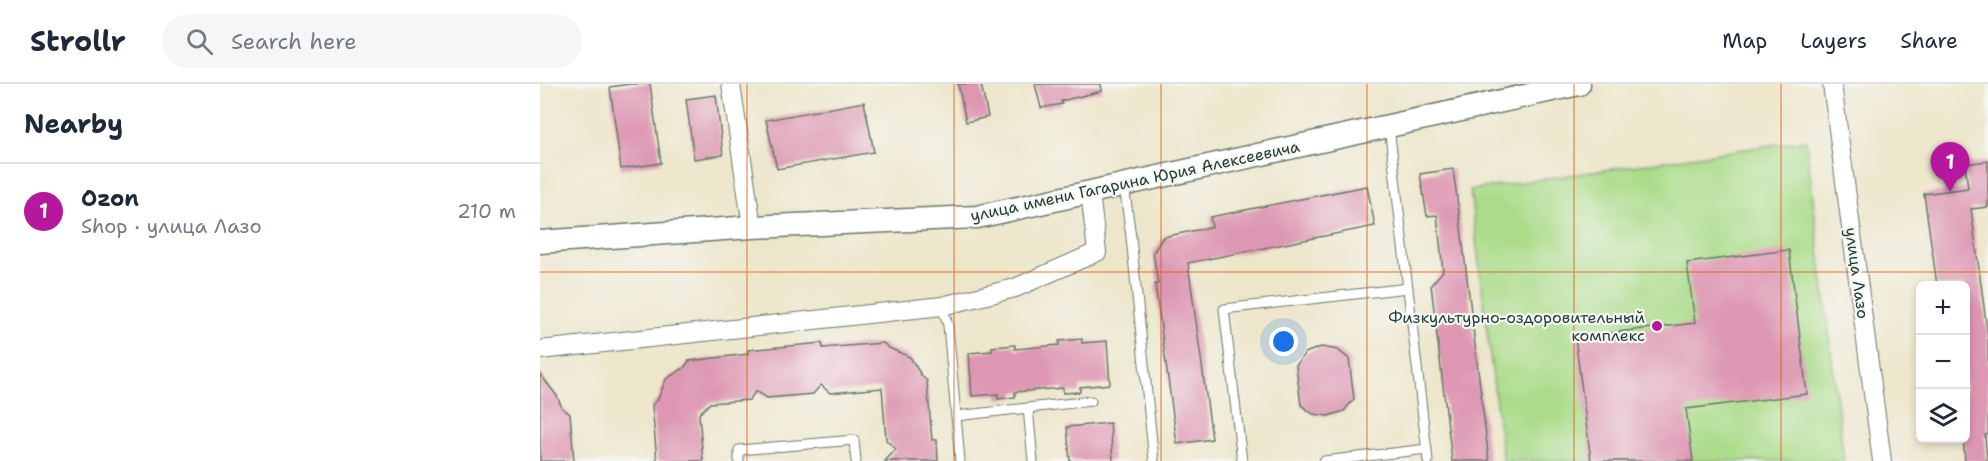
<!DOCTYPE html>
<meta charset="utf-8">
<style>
body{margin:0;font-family:"Shantell Sans",sans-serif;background:#f6f6f7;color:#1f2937}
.controls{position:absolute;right:18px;bottom:18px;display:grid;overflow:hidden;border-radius:9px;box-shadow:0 3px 9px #0003}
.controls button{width:54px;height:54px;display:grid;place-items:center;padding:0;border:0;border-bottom:2px solid #e0e1e3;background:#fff;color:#1f2937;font:30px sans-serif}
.you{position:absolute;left:744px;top:258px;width:21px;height:21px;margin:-15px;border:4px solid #fff;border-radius:50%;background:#1a73e8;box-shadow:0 0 0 9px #1a73e833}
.badge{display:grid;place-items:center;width:39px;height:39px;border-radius:50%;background:#b5179e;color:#fff;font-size:20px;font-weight:700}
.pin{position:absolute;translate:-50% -50px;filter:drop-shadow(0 2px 3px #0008)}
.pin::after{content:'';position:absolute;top:32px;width:21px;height:18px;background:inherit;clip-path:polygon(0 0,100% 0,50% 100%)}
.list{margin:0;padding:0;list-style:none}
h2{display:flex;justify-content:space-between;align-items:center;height:78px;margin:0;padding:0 24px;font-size:26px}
h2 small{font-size:20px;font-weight:400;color:#747a83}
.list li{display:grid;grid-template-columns:39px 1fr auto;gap:18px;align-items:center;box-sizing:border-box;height:96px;padding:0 24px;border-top:2px solid #e0e1e3}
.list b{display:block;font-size:22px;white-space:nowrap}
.list p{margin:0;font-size:20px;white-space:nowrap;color:#747a83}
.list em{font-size:20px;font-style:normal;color:#747a83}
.icon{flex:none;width:33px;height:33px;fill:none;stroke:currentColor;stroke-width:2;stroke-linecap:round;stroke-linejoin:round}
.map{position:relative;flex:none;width:1448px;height:377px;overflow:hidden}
header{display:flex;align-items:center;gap:36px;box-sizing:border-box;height:84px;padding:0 30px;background:#fff;border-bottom:2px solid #e0e1e3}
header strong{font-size:28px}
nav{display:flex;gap:33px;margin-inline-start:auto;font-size:21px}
.search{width:420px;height:54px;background:#f6f6f7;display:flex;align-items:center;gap:15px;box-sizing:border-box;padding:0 21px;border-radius:33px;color:#747a83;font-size:22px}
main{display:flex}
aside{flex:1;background:#fff}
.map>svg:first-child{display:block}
</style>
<header>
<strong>Strollr</strong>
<div class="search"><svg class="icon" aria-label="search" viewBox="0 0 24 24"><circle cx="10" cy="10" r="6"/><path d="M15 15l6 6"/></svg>Search here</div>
<nav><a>Map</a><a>Layers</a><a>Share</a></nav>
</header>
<main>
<aside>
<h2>Nearby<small></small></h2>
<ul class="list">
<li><span class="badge">1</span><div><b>Ozon</b><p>Shop · улица Лазо</p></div><em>210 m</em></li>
</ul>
</aside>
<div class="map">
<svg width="1448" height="377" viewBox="0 0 1448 377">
<rect width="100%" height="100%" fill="#f6f6f2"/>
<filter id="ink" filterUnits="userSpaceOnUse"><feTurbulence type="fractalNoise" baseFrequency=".0167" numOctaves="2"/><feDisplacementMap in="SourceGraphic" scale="12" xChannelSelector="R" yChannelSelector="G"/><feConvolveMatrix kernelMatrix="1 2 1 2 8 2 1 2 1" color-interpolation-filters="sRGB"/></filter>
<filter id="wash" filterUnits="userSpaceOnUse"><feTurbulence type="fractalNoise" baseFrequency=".008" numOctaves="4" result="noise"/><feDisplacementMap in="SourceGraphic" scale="24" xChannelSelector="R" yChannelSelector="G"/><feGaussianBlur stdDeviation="1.35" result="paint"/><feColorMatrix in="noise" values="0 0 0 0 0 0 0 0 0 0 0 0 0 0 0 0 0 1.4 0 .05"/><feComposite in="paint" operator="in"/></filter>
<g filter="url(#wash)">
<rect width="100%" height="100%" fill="#ede6cb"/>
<path fill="#abdc8a" stroke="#658c5f" stroke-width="1.5" d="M 1266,56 L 1304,377 L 963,377 L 930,106 Z"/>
<g id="blocks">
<g fill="#dd97b2">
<path d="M 91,0 L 110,0 L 121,79 L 81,85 L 70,3 Z"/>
<path d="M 418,0 L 441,0 L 448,33 L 426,38 Z"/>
<path d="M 495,0 L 561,0 L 562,7 L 521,17 L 522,20 L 501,24 Z"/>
<path d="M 176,11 L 183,71 L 154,75 L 146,15 Z"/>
<path d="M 324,18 L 334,68 L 237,85 L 226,36 Z"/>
<path d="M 1448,77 L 1448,123 L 1431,125 L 1448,253 L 1448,350 L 1445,351 L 1447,377 L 1425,377 L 1423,354 L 1425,354 L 1425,201 L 1397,201 L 1384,110 L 1428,104 L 1425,80 Z"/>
<path d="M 913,85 L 920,136 L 949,377 L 912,377 L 891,201 L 903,187 L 897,131 L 887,132 L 880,90 Z"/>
<path d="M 827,102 L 835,142 L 648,179 L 672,355 L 637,360 L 615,200 L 618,200 L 613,169 L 623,153 L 672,143 L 670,133 Z"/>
<path d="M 1249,166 L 1267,310 L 1146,325 L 1153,377 L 1051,377 L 1035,253 L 1155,239 L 1147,179 Z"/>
<path d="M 542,255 L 542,259 L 567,257 L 570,300 L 540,303 L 540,308 L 523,309 L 523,304 L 475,308 L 475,313 L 458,315 L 458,310 L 432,312 L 429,269 L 452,267 L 452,263 L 475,261 L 475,265 L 519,261 L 519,257 Z"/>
<path d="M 282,259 L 283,264 L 343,259 L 349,264 L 370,273 L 381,291 L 387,297 L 392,356 L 397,356 L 398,377 L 345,377 L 356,365 L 346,356 L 342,304 L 290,309 L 281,301 L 273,310 L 227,314 L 216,307 L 209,316 L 170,319 L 159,330 L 163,377 L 117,377 L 112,321 L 118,315 L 126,295 L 144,284 L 149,277 L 208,270 L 208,266 Z"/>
<path d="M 781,263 L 798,266 L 809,275 L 814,315 L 804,327 L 788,332 L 773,330 L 761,321 L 756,281 L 765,269 Z"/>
<path d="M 0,290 L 17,312 L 22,324 L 30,330 L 34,377 L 0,377 Z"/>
<path d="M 570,339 L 573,377 L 530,377 L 527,343 Z"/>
</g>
</g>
</g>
<g filter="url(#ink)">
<use href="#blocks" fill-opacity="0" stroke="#677869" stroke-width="1.5"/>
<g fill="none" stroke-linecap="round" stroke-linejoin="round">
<defs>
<g id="service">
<path d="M 849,42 L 888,377"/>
<path d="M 584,101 L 591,153 L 614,377"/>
<path d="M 402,222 L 408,241 L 420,377"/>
<path d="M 488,324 L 493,377"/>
<path d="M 416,332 L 551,317"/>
<path d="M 199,377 L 199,366 L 314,356 L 316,377"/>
<path d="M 702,377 L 684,225 L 868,204"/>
<path d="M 784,377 L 887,365"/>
</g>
<g id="minor">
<path d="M 191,0 L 212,143"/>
<path d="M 1292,0 L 1342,377"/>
<path d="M 0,266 L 402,222 L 475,204 L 557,168 L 550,108"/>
</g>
<path id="tertiary" d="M 0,158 L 212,143 L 437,133 L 1039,0"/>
</defs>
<use href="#service" stroke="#677869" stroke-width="11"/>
<use href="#minor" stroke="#677869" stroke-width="20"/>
<use href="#tertiary" stroke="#677869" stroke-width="25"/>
<use href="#service" stroke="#fff" stroke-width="9"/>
<use href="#minor" stroke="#fff" stroke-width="18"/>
<use href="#tertiary" stroke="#fff" stroke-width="22"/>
</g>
</g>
<path fill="none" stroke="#de580e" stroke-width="1.5" stroke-opacity="0.55" d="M 207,0 L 207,377M 414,0 L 414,377M 621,0 L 621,377M 827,0 L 827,377M 1034,0 L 1034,377M 1241,0 L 1241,377M 0,188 L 1448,188"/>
<circle fill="#b5179e" stroke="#f6f6f2" stroke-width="2" cx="1117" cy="242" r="6"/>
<g text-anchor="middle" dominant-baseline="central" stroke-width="4.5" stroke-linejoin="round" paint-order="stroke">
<g font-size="16" fill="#1f3d34" stroke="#f6f6f2">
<text transform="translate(595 97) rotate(-12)">улица имени Гагарина Юрия Алексеевича</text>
<text transform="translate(1317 189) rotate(82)">улица Лазо</text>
</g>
<g font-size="16" fill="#1f3d34" stroke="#f6f6f2" text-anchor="end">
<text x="1105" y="233">Физкультурно-оздоровительный<tspan x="1105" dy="18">комплекс</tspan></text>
</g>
</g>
</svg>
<div class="controls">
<button>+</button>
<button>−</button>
<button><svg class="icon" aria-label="layers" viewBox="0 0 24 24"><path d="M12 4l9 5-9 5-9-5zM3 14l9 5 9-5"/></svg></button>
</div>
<div class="you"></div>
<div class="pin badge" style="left:1410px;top:108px">1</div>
</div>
</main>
